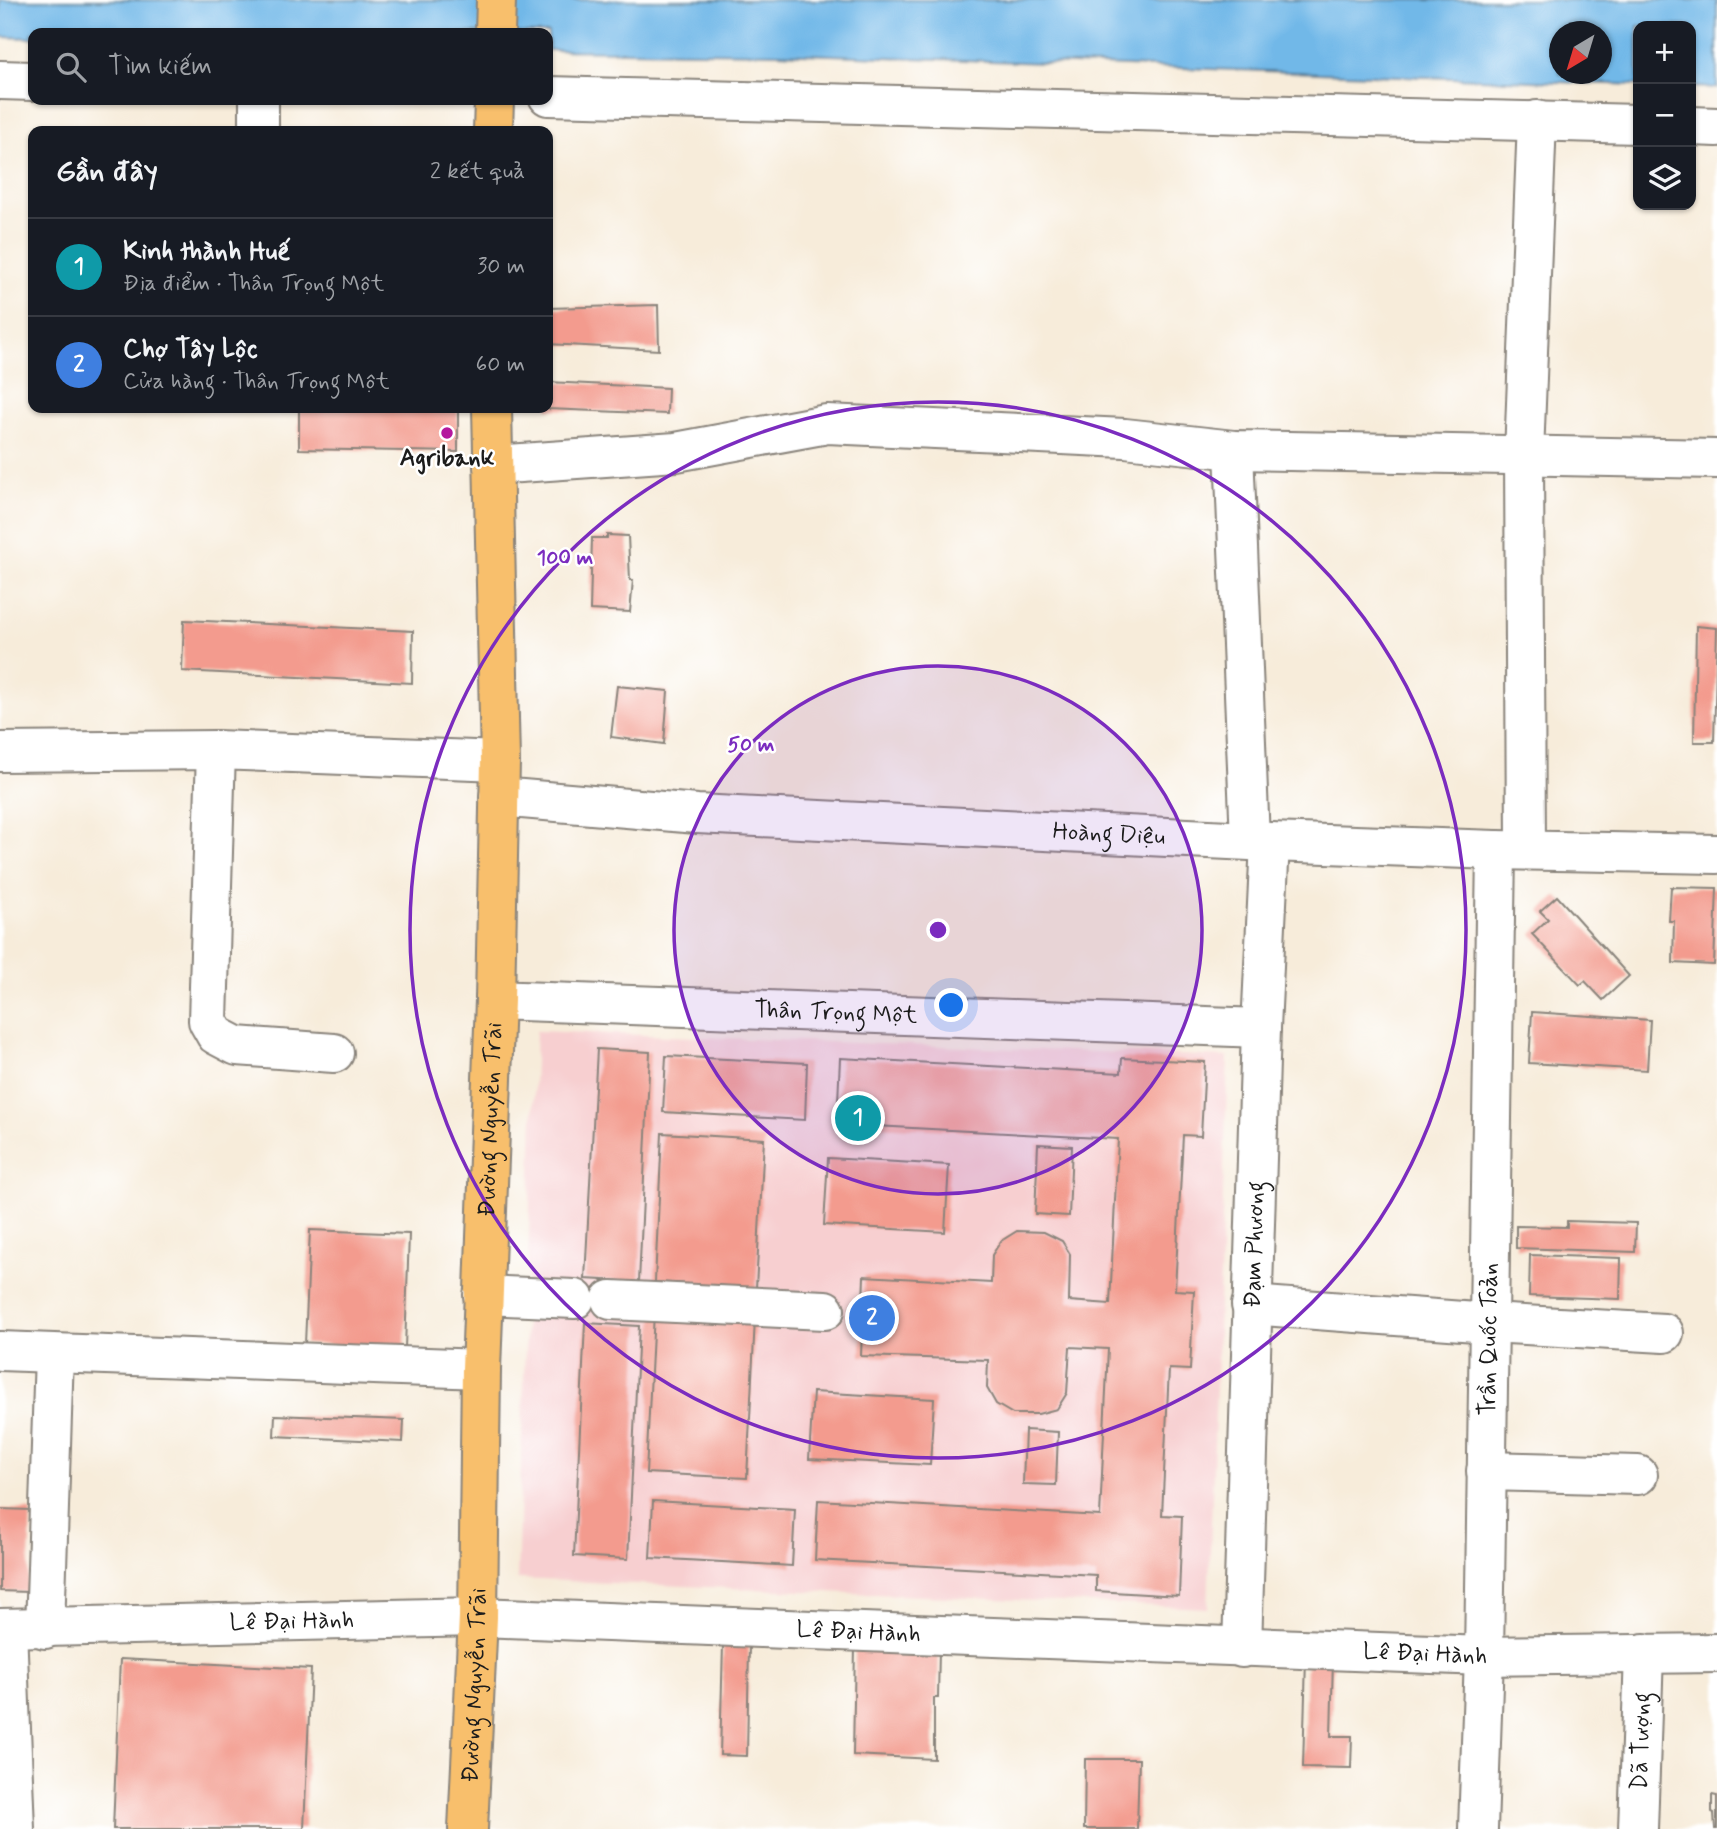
<!DOCTYPE html>
<html lang="vi">
<meta charset="utf-8">
<style>
body{margin:0;font-family:Mynerve,sans-serif;background:#242831;color:#f1f3f6}
.controls{position:absolute;right:21px;top:21px;display:grid;overflow:hidden;border-radius:14px;box-shadow:0 2px 5px #0004}
.controls button{width:63px;height:63px;display:grid;place-items:center;padding:0;border:0;border-bottom:2px solid #363941;background:#171b24;color:#f1f3f6;font:35px sans-serif}
.compass{position:absolute;left:1549px;top:21px;width:63px;height:63px;border-radius:50%;background:#171b24;box-shadow:0 2px 5px #0004;rotate:218deg}
.you{position:absolute;left:952px;top:1006px;width:24px;height:24px;margin:-18px;border:5px solid #fff;border-radius:50%;background:#1a73e8;box-shadow:0 0 0 10px #1a73e833}
.badge{display:grid;place-items:center;width:46px;height:46px;border-radius:50%;background:#d690ce;color:#fff;font-size:23px;font-weight:700}
.pin{position:absolute;translate:-50% -50%;border:4px solid #fff;box-shadow:0 2px 7px #0006}
.list{margin:0;padding:0;list-style:none}
h2{display:flex;justify-content:space-between;align-items:center;height:91px;margin:0;padding:0 28px;font-size:30px}
h2 small{font-size:23px;font-weight:400;color:#9ea1a6}
.list li{display:grid;grid-template-columns:46px 1fr auto;gap:21px;align-items:center;box-sizing:border-box;height:98px;padding:0 28px;border-top:2px solid #363941}
.list b{display:block;font-size:26px;white-space:nowrap}
.list p{margin:0;font-size:23px;white-space:nowrap;color:#9ea1a6}
.list em{font-size:23px;font-style:normal;color:#9ea1a6}
.icon{flex:none;width:38px;height:38px;fill:none;stroke:currentColor;stroke-width:2;stroke-linecap:round;stroke-linejoin:round}
.map{position:relative;flex:none;width:1717px;height:1829px;overflow:hidden}
.search{position:absolute;background:#171b24;box-shadow:0 2px 5px #0004;left:28px;top:28px;width:525px;height:77px;display:flex;align-items:center;gap:18px;box-sizing:border-box;padding:0 24px;border-radius:14px;color:#9ea1a6;font-size:26px}
.panel{position:absolute;background:#171b24;box-shadow:0 2px 5px #0004;left:28px;top:126px;width:525px;height:287px;border-radius:14px}
.map>svg:first-child{display:block}
</style>
<div class="map">
<svg width="1717" height="1829" viewBox="0 0 1717 1829">
<rect width="100%" height="100%" fill="#fff"/>
<filter id="ink" filterUnits="userSpaceOnUse"><feTurbulence type="fractalNoise" baseFrequency=".0143" numOctaves="2"/><feDisplacementMap in="SourceGraphic" scale="14" xChannelSelector="R" yChannelSelector="G"/><feConvolveMatrix kernelMatrix="1 2 1 2 8 2 1 2 1" color-interpolation-filters="sRGB"/></filter>
<filter id="wash" filterUnits="userSpaceOnUse"><feTurbulence type="fractalNoise" baseFrequency=".00686" numOctaves="4" result="noise"/><feDisplacementMap in="SourceGraphic" scale="28" xChannelSelector="R" yChannelSelector="G"/><feGaussianBlur stdDeviation="1.57" result="paint"/><feColorMatrix in="noise" values="0 0 0 0 0 0 0 0 0 0 0 0 0 0 0 0 0 1.4 0 .05"/><feComposite in="paint" operator="in"/></filter>
<g filter="url(#wash)">
<rect width="100%" height="100%" fill="#f7ecda"/>
<path fill="#f7cfd0" d="M 536,1031 L 1228,1057 L 1208,1608 L 517,1579 Z"/>
<path fill="#71b8e8" stroke="#466a82" stroke-width="2" fill-rule="evenodd" d="M 0,0 L 1717,0 L 1717,88 L 1691,87 L 1691,26 L 1638,26 L 1638,85 L 777,53 L 548,50 L 548,33 L 33,33 L 33,38 L 0,37 ZM 1560,32 L 1602,32 L 1602,74 L 1560,74 Z"/>
<g id="blocks">
<g fill="#f39b8e">
<path d="M 658,305 L 659,350 L 548,344 L 548,308 Z"/>
<path d="M 548,382 L 668,388 L 667,414 L 548,409 Z"/>
<path d="M 299,408 L 458,409 L 458,452 L 299,449 Z"/>
<path d="M 607,535 L 628,536 L 630,580 L 633,580 L 630,612 L 590,610 L 592,538 L 607,538 Z"/>
<path d="M 184,620 L 413,631 L 412,683 L 182,671 Z"/>
<path d="M 1696,626 L 1717,628 L 1714,742 L 1694,742 Z"/>
<path d="M 617,686 L 668,691 L 664,744 L 611,737 Z"/>
<path d="M 1671,887 L 1717,888 L 1714,965 L 1673,963 L 1674,921 L 1669,921 Z"/>
<path d="M 1557,896 L 1629,976 L 1603,1000 L 1585,981 L 1580,985 L 1532,934 L 1548,919 L 1540,911 Z"/>
<path d="M 1532,1012 L 1650,1020 L 1647,1070 L 1529,1063 Z"/>
<path d="M 597,1049 L 650,1052 L 639,1282 L 585,1279 Z"/>
<path d="M 666,1056 L 807,1063 L 805,1120 L 663,1112 Z"/>
<path d="M 840,1058 L 1121,1073 L 1122,1058 L 1205,1062 L 1201,1136 L 1183,1135 L 1175,1290 L 1194,1291 L 1190,1370 L 1169,1369 L 1162,1515 L 1182,1516 L 1179,1596 L 1096,1591 L 1096,1575 L 815,1560 L 818,1500 L 1100,1516 L 1108,1349 L 1070,1347 L 1067,1393 L 1057,1409 L 1038,1414 L 1013,1414 L 996,1404 L 987,1388 L 988,1360 L 861,1356 L 864,1276 L 991,1283 L 992,1255 L 1001,1241 L 1017,1231 L 1044,1232 L 1062,1241 L 1070,1254 L 1069,1301 L 1110,1304 L 1118,1139 L 837,1124 Z"/>
<path d="M 662,1133 L 764,1139 L 756,1288 L 655,1282 Z"/>
<path d="M 1038,1144 L 1072,1146 L 1069,1216 L 1035,1214 Z"/>
<path d="M 828,1158 L 949,1165 L 945,1232 L 824,1225 Z"/>
<path d="M 1567,1221 L 1636,1223 L 1635,1252 L 1516,1248 L 1516,1226 L 1567,1227 Z"/>
<path d="M 310,1230 L 409,1234 L 405,1348 L 305,1344 Z"/>
<path d="M 1530,1255 L 1621,1258 L 1620,1299 L 1529,1296 Z"/>
<path d="M 654,1312 L 755,1318 L 747,1478 L 646,1473 Z"/>
<path d="M 585,1323 L 639,1326 L 628,1559 L 574,1556 Z"/>
<path d="M 813,1392 L 934,1399 L 930,1465 L 809,1459 Z"/>
<path d="M 275,1415 L 404,1420 L 403,1442 L 274,1436 Z"/>
<path d="M 1025,1430 L 1058,1432 L 1056,1485 L 1023,1484 Z"/>
<path d="M 653,1501 L 795,1509 L 792,1566 L 650,1558 Z"/>
<path d="M 0,1509 L 31,1510 L 28,1592 L 0,1591 Z"/>
<path d="M 723,1645 L 749,1645 L 747,1756 L 720,1755 Z"/>
<path d="M 855,1647 L 939,1650 L 938,1698 L 934,1698 L 934,1759 L 853,1755 Z"/>
<path d="M 1306,1658 L 1333,1659 L 1331,1736 L 1352,1736 L 1351,1768 L 1303,1767 Z"/>
<path d="M 120,1659 L 311,1669 L 304,1829 L 113,1829 Z"/>
<path d="M 1085,1759 L 1139,1759 L 1137,1829 L 1084,1829 Z"/>
<path d="M 1712,1795 L 1717,1796 L 1717,1829 L 1715,1829 L 1714,1814 L 1712,1813 Z"/>
</g>
</g>
</g>
<g filter="url(#ink)">
<use href="#blocks" fill-opacity="0" stroke="#8a847b" stroke-width="2"/>
<g fill="none" stroke-linecap="round" stroke-linejoin="round">
<defs>
<g id="minor">
<path d="M 0,80 L 33,81"/>
<path d="M 548,96 L 1638,124"/>
<path d="M 259,100 L 259,131"/>
<path d="M 1691,126 L 1717,127"/>
<path d="M 1234,450 L 1250,840"/>
<path d="M 493,465 L 676,452 L 827,424 L 1125,438 L 1234,450 L 1717,459"/>
<path d="M 216,750 L 208,1021 L 216,1035 L 237,1046 L 334,1053"/>
<path d="M 0,752 L 216,750 L 500,761"/>
<path id="s1" d="M 499,797 L 697,814 L 1270,842 L 1496,850 L 1717,854"/>
<path d="M 1526,849 L 1524,455 L 1537,120"/>
<path id="s2" d="M 495,1000 L 1261,1028"/>
<path d="M 483,1295 L 575,1299"/>
<path d="M 611,1300 L 825,1310"/>
<path d="M 1251,1305 L 1489,1323 L 1664,1333"/>
<path d="M 0,1351 L 481,1369"/>
<path d="M 1486,1471 L 1638,1475"/>
<path id="s3" d="M 0,1628 L 478,1617 L 1484,1656 L 1717,1653"/>
<path d="M 7,1628 L 15,1829"/>
<path d="M 45,1629 L 54,1354"/>
<path id="s4" d="M 1242,1648 L 1261,1028 L 1270,842"/>
<path id="s5" d="M 1478,1829 L 1484,1656 L 1496,850"/>
<path id="s6" d="M 1638,1829 L 1644,1653"/>
</g>
<g id="major">
<path d="M 495,33 L 496,0"/>
<path d="M 493,131 L 494,100"/>
<path id="s7" d="M 468,1829 L 478,1617 L 481,1369 L 495,1000 L 500,761 L 492,408"/>
</g>
</defs>
<use href="#minor" stroke="#8a847b" stroke-width="42"/>
<use href="#major" stroke="#8a847b" stroke-width="42"/>
<use href="#minor" stroke="#fff" stroke-width="38"/>
<use href="#major" stroke="#f8bf6c" stroke-width="38"/>
</g>
</g>
<circle cx="938" cy="930" r="264" fill="#7b2cbf" fill-opacity=".12"/>
<g fill="none" stroke="#7b2cbf" stroke-width="3.5">
<circle cx="938" cy="930" r="264"/>
<circle cx="938" cy="930" r="528"/>
</g>
<circle fill="#b5179e" stroke="#fff" stroke-width="2.5" cx="447" cy="433" r="7"/>
<g text-anchor="middle" dominant-baseline="central" stroke-width="5" stroke-linejoin="round" paint-order="stroke">
<g font-size="24" font-weight="bold" fill="#1c1c1c" stroke="#fff">
<text x="447" y="458">Agribank</text>
</g>
<g font-size="24" fill="#1c1c1c" stroke="#fff">
<text stroke="none"><textPath href="#s1" startOffset="611">Hoàng Diệu</textPath></text>
<text stroke="none"><textPath href="#s2" startOffset="341">Thân Trọng Một</textPath></text>
<text stroke="none"><textPath href="#s7" startOffset="710">Đường Nguyễn Trãi</textPath></text>
<text stroke="none"><textPath href="#s4" startOffset="404">Đạm Phương</textPath></text>
<text stroke="none"><textPath href="#s5" startOffset="490">Trần Quốc Toản</textPath></text>
<text stroke="none"><textPath href="#s3" startOffset="292">Lê Đại Hành</textPath></text>
<text stroke="none"><textPath href="#s3" startOffset="859">Lê Đại Hành</textPath></text>
<text stroke="none"><textPath href="#s3" startOffset="1426">Lê Đại Hành</textPath></text>
<text stroke="none"><textPath href="#s7" startOffset="144">Đường Nguyễn Trãi</textPath></text>
<text stroke="none"><textPath href="#s6" startOffset="88">Dã Tượng</textPath></text>
</g>
</g>
<circle cx="938" cy="930" r="10" fill="#7b2cbf" stroke="#fff" stroke-width="3.5"/>
<g font-size="21" text-anchor="middle" font-weight="bold" fill="#7b2cbf" stroke="#fff" stroke-width="5" stroke-linejoin="round" paint-order="stroke">
<text x="565" y="564">100 m</text>
<text x="751" y="751">50 m</text>
</g>
</svg>
<div class="controls">
<button>+</button>
<button>−</button>
<button><svg class="icon" aria-label="layers" viewBox="0 0 24 24"><path d="M12 4l9 5-9 5-9-5zM3 14l9 5 9-5"/></svg></button>
</div>
<svg class="compass" viewBox="-18 -18 36 36"><path d="M0-13l5 13h-10z" fill="#e53935"/><path d="M0 13l5-13h-10z" fill="#9ea1a6"/></svg>
<div class="you"></div>
<div class="pin badge" style="left:858px;top:1118px;background:#0f9aa8">1</div>
<div class="pin badge" style="left:872px;top:1318px;background:#3f7fe0">2</div>
<div class="search"><svg class="icon" aria-label="search" viewBox="0 0 24 24"><circle cx="10" cy="10" r="6"/><path d="M15 15l6 6"/></svg>Tìm kiếm</div>
<section class="panel">
<h2>Gần đây<small>2 kết quả</small></h2>
<ul class="list">
<li><span class="badge" style="background:#0f9aa8">1</span><div><b>Kinh thành Huế</b><p>Địa điểm · Thân Trọng Một</p></div><em>30 m</em></li>
<li><span class="badge" style="background:#3f7fe0">2</span><div><b>Chợ Tây Lộc</b><p>Cửa hàng · Thân Trọng Một</p></div><em>60 m</em></li>
</ul>
</section>
</div>
